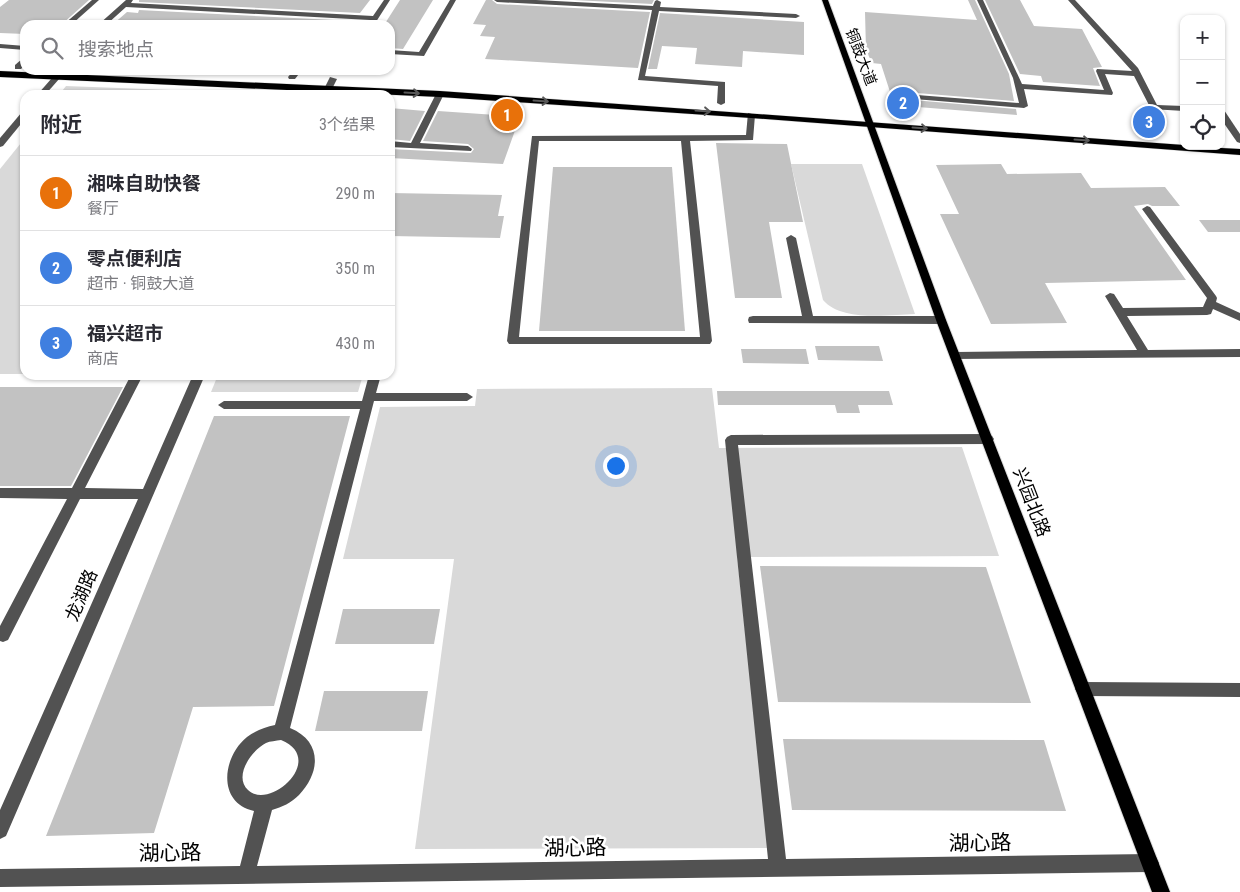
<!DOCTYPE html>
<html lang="zh">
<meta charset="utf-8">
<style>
body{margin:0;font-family:"Roboto Condensed","Noto Sans SC",sans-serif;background:#f2f2f3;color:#2b2b33}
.controls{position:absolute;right:15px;top:15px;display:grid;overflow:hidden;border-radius:10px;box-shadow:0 1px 4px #0004}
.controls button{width:45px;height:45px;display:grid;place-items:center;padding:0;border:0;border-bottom:1px solid #e1e1e2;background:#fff;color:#2b2b33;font:25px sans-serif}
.you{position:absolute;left:615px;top:465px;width:18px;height:18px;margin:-12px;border:4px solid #fff;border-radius:50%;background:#1a73e8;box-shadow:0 0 0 8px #1a73e833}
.badge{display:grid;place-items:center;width:32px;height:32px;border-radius:50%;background:#000;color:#fff;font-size:16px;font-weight:700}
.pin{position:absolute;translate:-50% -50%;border:2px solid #fff;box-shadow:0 1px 5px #0006}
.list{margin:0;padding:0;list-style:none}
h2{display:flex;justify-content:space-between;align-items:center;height:65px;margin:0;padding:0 20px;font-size:21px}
h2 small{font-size:16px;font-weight:400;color:#7c7c81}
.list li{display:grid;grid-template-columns:32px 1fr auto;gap:15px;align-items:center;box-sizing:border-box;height:75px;padding:0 20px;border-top:1px solid #e1e1e2}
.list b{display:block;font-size:19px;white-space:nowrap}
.list p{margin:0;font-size:16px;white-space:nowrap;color:#7c7c81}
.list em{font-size:16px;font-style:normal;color:#7c7c81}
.icon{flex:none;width:28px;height:28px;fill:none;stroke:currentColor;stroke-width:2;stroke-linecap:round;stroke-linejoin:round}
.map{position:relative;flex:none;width:1240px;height:892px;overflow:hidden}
.search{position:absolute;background:#fff;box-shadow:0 1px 4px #0004;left:20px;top:20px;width:375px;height:55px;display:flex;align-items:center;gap:12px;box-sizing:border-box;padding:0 18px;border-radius:15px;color:#7c7c81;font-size:19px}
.panel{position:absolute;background:#fff;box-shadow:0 1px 4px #0004;left:20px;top:90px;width:375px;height:290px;border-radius:15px}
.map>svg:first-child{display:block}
</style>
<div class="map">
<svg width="1240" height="892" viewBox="0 0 1240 892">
<rect width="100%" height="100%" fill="#fff"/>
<g fill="#d9d9d9">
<path d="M 66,86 L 306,95 L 59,95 Z"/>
<path d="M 25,138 L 25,374 L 0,374 L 0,169 Z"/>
<path d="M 791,164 L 862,164 L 915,314 C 889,315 842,322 823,300 Z"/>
<path d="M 218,375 L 363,375 L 358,392 L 211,392 Z"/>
<path d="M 712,388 L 719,448 L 962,447 L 999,556 L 737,557 L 769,848 L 415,849 L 454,559 L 343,559 L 380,407 L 475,406 L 477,389 Z"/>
</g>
<g fill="#c2c2c2">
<path d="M 9,0 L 89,0 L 61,25 L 25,25 L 25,34 L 0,33 L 0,7 Z"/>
<path d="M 139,0 L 370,0 L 360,13 L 139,2 Z"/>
<path d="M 400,0 L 433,0 L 403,49 L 390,48 L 390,25 L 384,25 Z"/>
<path d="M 486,0 L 492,0 L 497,4 L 650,12 L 638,68 L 485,59 L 495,37 L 480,36 L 486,25 L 473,24 Z"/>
<path d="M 573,0 L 654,0 L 652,4 Z"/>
<path d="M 968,0 L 975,0 L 1009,74 L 1014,101 L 917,93 L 913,94 L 913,100 L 1016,109 L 1017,115 L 893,105 L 892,98 L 881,64 L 872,63 L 866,50 L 865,12 L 977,20 Z"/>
<path d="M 985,0 L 1020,0 L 1034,26 L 1082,29 L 1102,67 L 1093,68 L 1100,86 L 1043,82 L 1041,76 L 1020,74 Z"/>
<path d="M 139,10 L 354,21 L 352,25 L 112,25 L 127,12 L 138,13 Z"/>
<path d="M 660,13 L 804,22 L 804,55 L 743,51 L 742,67 L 695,64 L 697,48 L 662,46 L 657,69 L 648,69 Z"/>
<path d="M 390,108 L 425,111 L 410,141 L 390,139 Z"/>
<path d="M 498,110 L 522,111 L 503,164 L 390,158 L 390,149 L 471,153 L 474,149 L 468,144 L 423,141 L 438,111 L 496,115 Z"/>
<path d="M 716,143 L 787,144 L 803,222 L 769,222 L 782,298 L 735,298 Z"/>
<path d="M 1001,164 L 1007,174 L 1081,173 L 1091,188 L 1165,187 L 1180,206 L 1152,206 L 1148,204 L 1134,206 L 1186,280 L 1045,283 L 1067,323 L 991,324 L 940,214 L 959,214 L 936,165 Z"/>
<path d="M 553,167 L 672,167 L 685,331 L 539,331 Z"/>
<path d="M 390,193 L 502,195 L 498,216 L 504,216 L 500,238 L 390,236 Z"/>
<path d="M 1199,220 L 1240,220 L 1240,232 L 1208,232 Z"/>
<path d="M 815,346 L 879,346 L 883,361 L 818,360 Z"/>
<path d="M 741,349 L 806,349 L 809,364 L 743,363 Z"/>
<path d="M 0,387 L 123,387 L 71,486 L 0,486 Z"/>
<path d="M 717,391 L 889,391 L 893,405 L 858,405 L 860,413 L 837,413 L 835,405 L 718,405 Z"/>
<path d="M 214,416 L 350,416 L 274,706 L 193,707 L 154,833 L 46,836 Z"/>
<path d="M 760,566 L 986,567 L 1031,703 L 778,702 Z"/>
<path d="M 343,609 L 440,609 L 434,644 L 335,644 Z"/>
<path d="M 324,691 L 428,691 L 422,731 L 315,731 Z"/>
<path d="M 783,739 L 1044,740 L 1066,811 L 792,810 Z"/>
</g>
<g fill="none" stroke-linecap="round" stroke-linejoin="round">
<defs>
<path id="major" d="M 822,0 L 828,0 L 946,320 L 1170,892 L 1152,892 L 936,320 Z"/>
<path id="highway" d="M 0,71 L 440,91 L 1184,145 L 1184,146 L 1240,149 L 1240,155 L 751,118 L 440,97 L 0,77 Z"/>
</defs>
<use href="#major" stroke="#dbdbdb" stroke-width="2"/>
<use href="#highway" stroke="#dbdbdb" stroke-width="1"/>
<g fill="#525252" fill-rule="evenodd">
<path d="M 92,0 L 99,0 L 71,25 L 63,25 Z"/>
<path d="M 126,0 L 133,0 L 131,3 L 373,16 L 384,0 L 390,0 L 374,25 L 366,25 L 370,20 L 126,7 L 106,25 L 98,25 Z"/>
<path d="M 450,0 L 456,0 L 424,56 L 390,54 L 390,50 L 419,52 Z"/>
<path d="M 494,0 L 536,0 L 653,6 L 655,1 L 657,0 L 661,2 L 660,7 L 796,14 L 800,16 L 796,18 L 659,11 L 645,76 L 725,82 L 725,103 L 721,105 L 717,103 L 718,86 L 638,80 L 652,10 L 497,2 Z"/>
<path d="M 977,0 L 983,0 L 1022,84 L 1104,90 L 1096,71 L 1097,69 L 1132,71 L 1068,0 L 1075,0 L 1138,68 L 1157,105 L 1184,106 L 1184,111 L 1151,109 L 1134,76 L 1105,74 L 1113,93 L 1112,95 L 1024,89 L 1028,106 L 1024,108 L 914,99 L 914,95 L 917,95 L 1019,103 L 1013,78 Z"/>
<path d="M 0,44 L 25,46 L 25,50 L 0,48 Z"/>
<path d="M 22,59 L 25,59 L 25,65 L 21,69 L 15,69 L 15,65 Z"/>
<path d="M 59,70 L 67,70 L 45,95 L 37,95 Z"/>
<path d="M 294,70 L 302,70 L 295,79 L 289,79 L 288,77 Z"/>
<path d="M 330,77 L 337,79 L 329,95 L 321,95 Z"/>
<path d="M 437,92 L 444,94 L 420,143 L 468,146 L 472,149 L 471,151 L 390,147 L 390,141 L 411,143 Z"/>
<path d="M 1221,110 L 1224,110 L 1240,134 L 1240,143 L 1237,142 L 1221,119 Z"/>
<path d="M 25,111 L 25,119 L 3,146 L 0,147 L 0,138 L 22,112 Z"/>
<path d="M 748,113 L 755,115 L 753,140 L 690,141 L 712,341 L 710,344 L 509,344 L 507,341 L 532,136 L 746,135 ZM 539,141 L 681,141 L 700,337 L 519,337 Z"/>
<path d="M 1147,206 L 1150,207 L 1216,296 L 1217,298 L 1216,302 L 1240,313 L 1240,321 L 1213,309 L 1211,314 L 1207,315 L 1127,316 L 1148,350 L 1240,349 L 1240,357 L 952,359 L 950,356 L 952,353 L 956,352 L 1137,350 L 1105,296 L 1110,293 L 1114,294 L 1123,308 L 1203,307 L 1207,298 L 1142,209 Z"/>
<path d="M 791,235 L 796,238 L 813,316 L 941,316 L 946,320 L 941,324 L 749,323 L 748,320 L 749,317 L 753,316 L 802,316 L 786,238 Z"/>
<path d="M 131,375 L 143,375 L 85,488 L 143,489 L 193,375 L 205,375 L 6,836 L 0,839 L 0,810 L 138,499 L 80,499 L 8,640 L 3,642 L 0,641 L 0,626 L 67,499 L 0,498 L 0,488 L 72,488 Z"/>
<path d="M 369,375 L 381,375 L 376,393 L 467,393 L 473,397 L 467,401 L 374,401 L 290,728 C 322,741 321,772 299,795 C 291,803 282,807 272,810 L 257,866 L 768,859 L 725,440 L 727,437 L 731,435 L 988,434 L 992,436 L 994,439 L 992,442 L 988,444 L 738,445 L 786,859 L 1150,854 L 1156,857 L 1159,863 L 1156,869 L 1150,872 L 0,887 L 0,869 L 240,866 L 254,811 C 217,803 222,757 247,737 C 255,731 265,727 275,725 L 360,409 L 224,409 L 218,405 L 224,401 L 362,401 ZM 281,740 C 327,759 270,811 248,790 C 233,776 252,750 266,743 C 270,741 276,741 281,740 Z"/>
<path d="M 1083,682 L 1240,683 L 1240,697 L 1083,696 L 1078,694 L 1075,689 L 1078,684 Z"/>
</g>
<use href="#major" fill="#000" fill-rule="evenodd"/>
<use href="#highway" fill="#000" fill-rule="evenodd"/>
</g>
<defs><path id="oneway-shaft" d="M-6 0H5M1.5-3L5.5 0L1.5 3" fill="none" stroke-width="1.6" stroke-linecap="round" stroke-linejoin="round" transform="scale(1.25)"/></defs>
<g stroke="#595959">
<use href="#oneway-shaft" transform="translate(412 93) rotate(3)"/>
<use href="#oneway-shaft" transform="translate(541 101) rotate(4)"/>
<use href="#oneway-shaft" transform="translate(703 111) rotate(4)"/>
<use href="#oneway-shaft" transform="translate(920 128) rotate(4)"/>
<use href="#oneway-shaft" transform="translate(1082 140) rotate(4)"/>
</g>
<g text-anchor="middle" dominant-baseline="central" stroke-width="5" stroke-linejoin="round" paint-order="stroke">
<g font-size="15" fill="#000" stroke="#fff">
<text transform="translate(861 57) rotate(69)">铜鼓大道</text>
</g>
<g font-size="18" fill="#000" stroke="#fff">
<text transform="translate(1032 502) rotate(69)">兴园北路</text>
<text transform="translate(81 595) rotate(-67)">龙湖路</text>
</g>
<g font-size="21" fill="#000" stroke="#fff">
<text transform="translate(980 843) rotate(-1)">湖心路</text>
<text transform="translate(575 848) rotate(-1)">湖心路</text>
<text transform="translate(170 853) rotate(-1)">湖心路</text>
</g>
</g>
</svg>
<div class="controls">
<button>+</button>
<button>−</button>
<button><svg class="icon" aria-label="locate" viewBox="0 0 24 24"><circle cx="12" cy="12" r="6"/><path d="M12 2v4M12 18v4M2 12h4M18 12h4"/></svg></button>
</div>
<div class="you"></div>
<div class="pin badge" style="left:507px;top:115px;background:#e8710a">1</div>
<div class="pin badge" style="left:903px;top:103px;background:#3f7fe0">2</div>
<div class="pin badge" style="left:1149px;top:122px;background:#3f7fe0">3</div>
<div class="search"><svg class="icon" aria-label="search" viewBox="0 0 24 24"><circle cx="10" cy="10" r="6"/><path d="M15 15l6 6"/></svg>搜索地点</div>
<section class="panel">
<h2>附近<small>3个结果</small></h2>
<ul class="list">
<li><span class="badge" style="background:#e8710a">1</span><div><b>湘味自助快餐</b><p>餐厅</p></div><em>290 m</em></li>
<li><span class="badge" style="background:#3f7fe0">2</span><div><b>零点便利店</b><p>超市 · 铜鼓大道</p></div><em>350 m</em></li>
<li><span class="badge" style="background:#3f7fe0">3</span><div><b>福兴超市</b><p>商店</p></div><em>430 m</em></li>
</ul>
</section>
</div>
